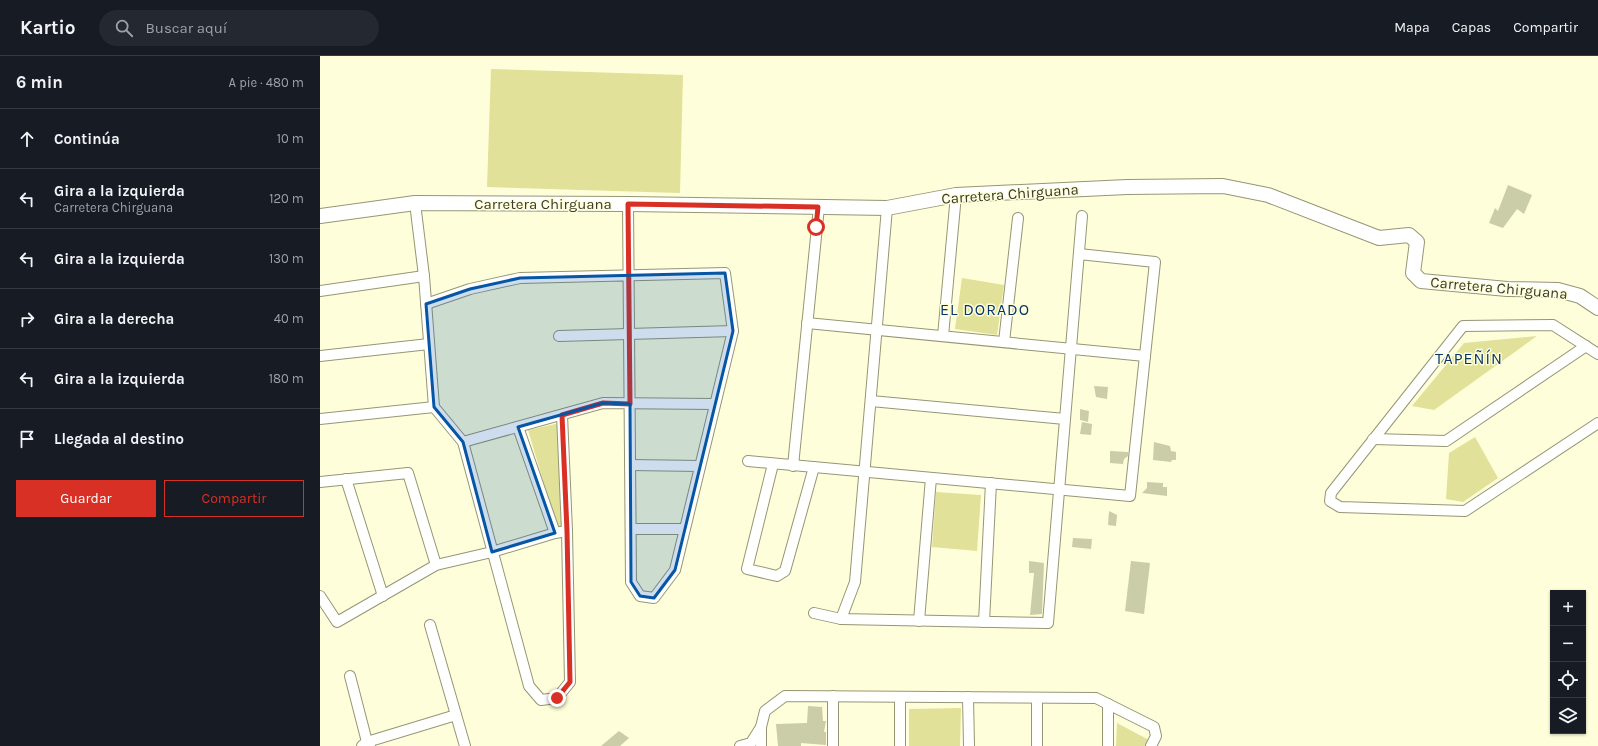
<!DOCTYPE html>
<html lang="es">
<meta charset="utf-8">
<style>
body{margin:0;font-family:Karla,sans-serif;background:#242831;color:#f1f3f6}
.controls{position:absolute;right:12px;bottom:12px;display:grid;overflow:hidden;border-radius:0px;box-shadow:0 1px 3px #0004}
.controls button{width:36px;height:36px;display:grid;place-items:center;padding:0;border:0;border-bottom:1px solid #363941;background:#171b24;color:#f1f3f6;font:20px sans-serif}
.stop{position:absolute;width:12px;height:12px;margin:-9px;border:3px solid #d93025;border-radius:50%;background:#fff}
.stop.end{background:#d93025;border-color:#fff;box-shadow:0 1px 4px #0008}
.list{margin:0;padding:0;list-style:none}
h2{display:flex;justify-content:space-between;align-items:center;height:52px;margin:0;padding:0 16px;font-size:17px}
h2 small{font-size:13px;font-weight:400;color:#9ea1a6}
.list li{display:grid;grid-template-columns:26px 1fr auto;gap:12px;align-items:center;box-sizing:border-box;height:60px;padding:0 16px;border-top:1px solid #363941}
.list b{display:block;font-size:15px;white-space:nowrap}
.list p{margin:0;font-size:13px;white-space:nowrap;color:#9ea1a6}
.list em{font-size:13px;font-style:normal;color:#9ea1a6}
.actions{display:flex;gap:8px;padding:12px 16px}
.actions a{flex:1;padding:9px 0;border:1px solid #d93025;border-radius:0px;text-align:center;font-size:14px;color:#d93025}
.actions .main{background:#d93025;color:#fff}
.icon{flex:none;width:22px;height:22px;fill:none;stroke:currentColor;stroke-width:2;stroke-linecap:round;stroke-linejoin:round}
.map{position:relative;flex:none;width:1278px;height:690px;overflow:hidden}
header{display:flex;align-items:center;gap:24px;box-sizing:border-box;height:56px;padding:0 20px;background:#171b24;border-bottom:1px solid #363941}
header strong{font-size:19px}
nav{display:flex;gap:22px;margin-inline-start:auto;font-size:14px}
.search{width:280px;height:36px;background:#242831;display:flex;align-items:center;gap:10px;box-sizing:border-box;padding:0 14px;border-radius:22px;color:#9ea1a6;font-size:15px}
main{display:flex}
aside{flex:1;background:#171b24}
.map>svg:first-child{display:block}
</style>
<header>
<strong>Kartio</strong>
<div class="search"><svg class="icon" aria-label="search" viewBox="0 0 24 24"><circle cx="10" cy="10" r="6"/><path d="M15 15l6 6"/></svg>Buscar aquí</div>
<nav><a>Mapa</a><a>Capas</a><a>Compartir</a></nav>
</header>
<main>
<aside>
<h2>6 min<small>A pie · 480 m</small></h2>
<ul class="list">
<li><svg class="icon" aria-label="ahead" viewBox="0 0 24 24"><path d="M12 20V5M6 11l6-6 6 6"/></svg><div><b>Continúa</b></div><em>10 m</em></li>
<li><svg class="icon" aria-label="left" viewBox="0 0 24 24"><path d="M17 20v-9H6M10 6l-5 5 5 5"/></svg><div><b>Gira a la izquierda</b><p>Carretera Chirguana</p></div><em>120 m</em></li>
<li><svg class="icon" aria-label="left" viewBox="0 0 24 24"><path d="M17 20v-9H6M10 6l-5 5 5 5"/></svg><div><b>Gira a la izquierda</b></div><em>130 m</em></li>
<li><svg class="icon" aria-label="right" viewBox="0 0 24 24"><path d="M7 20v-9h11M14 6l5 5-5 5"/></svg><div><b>Gira a la derecha</b></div><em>40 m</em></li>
<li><svg class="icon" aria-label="left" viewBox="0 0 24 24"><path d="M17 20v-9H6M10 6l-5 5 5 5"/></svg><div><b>Gira a la izquierda</b></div><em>180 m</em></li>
<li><svg class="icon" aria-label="arrive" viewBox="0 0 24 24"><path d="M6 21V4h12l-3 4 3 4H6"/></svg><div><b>Llegada al destino</b></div></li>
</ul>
<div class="actions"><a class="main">Guardar</a><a>Compartir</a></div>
</aside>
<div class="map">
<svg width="1278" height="690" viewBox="0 0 1278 690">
<rect width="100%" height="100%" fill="#fefeda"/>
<g fill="#e1e199">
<path d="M 171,13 L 363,19 L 360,137 L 167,131 Z"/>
<path d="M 642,222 L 684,229 L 677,279 L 635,273 Z"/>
<path d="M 1217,280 L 1114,354 L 1092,350 L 1144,287 Z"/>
<path d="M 240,367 L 244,470 L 237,472 L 208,374 Z"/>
<path d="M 1155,381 L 1178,422 L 1143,446 L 1126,443 L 1129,397 Z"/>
<path d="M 616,436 L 661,439 L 657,495 L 612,491 Z"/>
<path d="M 641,652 L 640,690 L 589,690 L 589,653 Z"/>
<path d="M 797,667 L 829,684 L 826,690 L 796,690 Z"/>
</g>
<g fill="#cbcca8">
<path d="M 1188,129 L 1212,139 L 1204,158 L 1197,153 L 1183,172 L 1169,167 L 1175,152 L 1178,155 Z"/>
<path d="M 774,330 L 788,331 L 787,343 L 776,341 Z"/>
<path d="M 760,353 L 769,355 L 768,366 L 760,364 Z"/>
<path d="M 762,366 L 772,368 L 771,379 L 760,378 Z"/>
<path d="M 834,386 L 850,390 L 851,395 L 856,396 L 856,404 L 852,404 L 851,406 L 833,404 Z"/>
<path d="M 790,395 L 808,396 L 808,400 L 804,403 L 803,408 L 790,407 Z"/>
<path d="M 827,426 L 843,427 L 843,431 L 847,431 L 847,440 L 822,437 L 827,432 Z"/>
<path d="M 789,455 L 797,459 L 796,470 L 788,469 Z"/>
<path d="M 753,482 L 772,483 L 771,493 L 752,491 Z"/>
<path d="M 709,505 L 724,507 L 722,558 L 710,559 L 714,517 L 709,517 Z"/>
<path d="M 811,505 L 830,507 L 824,558 L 805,555 Z"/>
<path d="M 488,650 L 502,651 L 503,665 L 506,665 L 504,676 L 506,676 L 506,689 L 481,687 L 481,690 L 458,690 L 456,668 L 487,667 Z"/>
<path d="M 299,675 L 309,682 L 300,690 L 281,690 Z"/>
</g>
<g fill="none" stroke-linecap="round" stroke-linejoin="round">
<defs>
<g id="street">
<path d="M 95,147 L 104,220 L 114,351 L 143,386 L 209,630 L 221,644 L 237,642 L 250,626 L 247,475 L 242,359"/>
<path d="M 0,235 L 104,220"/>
<path d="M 106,248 L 150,233 L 200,222 L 405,217 L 413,275 L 355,514 L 334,542 L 320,540 L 311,526 C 310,400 309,274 308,148"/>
<path d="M 487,267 L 825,300"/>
<path d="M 239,280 L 413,275"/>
<path d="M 623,280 L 636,139"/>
<path d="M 684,286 L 698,162"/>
<path d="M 1278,298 L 1233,269 L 1143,270 L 1011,437 L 1010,445 L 1020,451 L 1145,455 L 1278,367"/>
<path d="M 0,300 L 109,288"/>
<path d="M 551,345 L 745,363"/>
<path d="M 0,363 L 114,351"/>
<path d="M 198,371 L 235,477"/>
<path d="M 1053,383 L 1126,385 L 1266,290"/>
<path d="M 143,386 L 283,347 L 395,348"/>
<path d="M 428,405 L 810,440 L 835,206 L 759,198"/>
<path d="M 453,408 L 427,513 L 457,520 L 465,515 L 494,411"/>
<path d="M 310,409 L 380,410"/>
<path d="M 473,410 L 499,151"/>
<path d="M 26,423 L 63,540"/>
<path d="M 0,426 L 88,417 L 116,509"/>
<path d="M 311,473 L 364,473"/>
<path d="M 0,540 L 17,566 L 116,509 L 172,496 L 235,477 L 247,475"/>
<path d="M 494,557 L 521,563 L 728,567 L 762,160"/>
<path d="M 521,563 L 535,526 L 567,152"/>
<path d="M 599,565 L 611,422"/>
<path d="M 664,566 L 671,427"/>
<path d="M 110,569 L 145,690"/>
<path d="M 30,620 L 47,686 L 50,690"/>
<path d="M 648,641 L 649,690"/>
<path d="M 717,642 L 717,690"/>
<path d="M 441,671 L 441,690"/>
<path d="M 42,690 L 47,686 L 136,659"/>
<path d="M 420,690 L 431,687 L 441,671 L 445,655 L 465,640 L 776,642 L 834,671 L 836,680 L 831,690"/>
<path d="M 513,690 L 513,640"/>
<path d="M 580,690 L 580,641"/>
<path d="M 788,690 L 788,648"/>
</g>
<path id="secondary" d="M 0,160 L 95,147 L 308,148 L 567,152 L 636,139 L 807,131 L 903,130 L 948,139 L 1059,182 L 1089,179 L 1097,186 L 1093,217 L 1101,225 L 1187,233 L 1238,234 L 1260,240 L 1278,252"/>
</defs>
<use href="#street" stroke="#969675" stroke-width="12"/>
<use href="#secondary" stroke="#969675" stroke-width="16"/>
<use href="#street" stroke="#fff" stroke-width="10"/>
<use href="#secondary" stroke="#fff" stroke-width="14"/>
</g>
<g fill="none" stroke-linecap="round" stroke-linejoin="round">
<path stroke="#d93025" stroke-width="5" d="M 237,642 L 250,626 L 247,475 L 242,359 L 283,347 L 310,348 L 308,148 L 498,151 L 496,171"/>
</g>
<path fill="#0756a4" fill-opacity="0.2" stroke="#0756a4" stroke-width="3" stroke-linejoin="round" d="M 405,217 L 413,275 L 355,514 L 334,542 L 320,540 L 311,526 L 310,348 L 283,347 L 198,371 L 235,477 L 172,496 L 143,386 L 114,351 L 106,248 L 150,233 L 200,222 Z"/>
<g text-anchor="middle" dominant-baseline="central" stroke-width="3" stroke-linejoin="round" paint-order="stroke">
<g font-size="15" fill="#3a3a2b" stroke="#fefeda">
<text transform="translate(690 138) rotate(-4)">Carretera Chirguana</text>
<text x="223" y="148">Carretera Chirguana</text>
<text transform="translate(1179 232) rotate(5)">Carretera Chirguana</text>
</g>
<g font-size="16" letter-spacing="1" fill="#063567" stroke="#fefeda">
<text x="665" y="253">EL DORADO</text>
<text x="1149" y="302">TAPEÑÍN</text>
</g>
</g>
</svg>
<div class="controls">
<button>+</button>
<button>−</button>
<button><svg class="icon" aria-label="locate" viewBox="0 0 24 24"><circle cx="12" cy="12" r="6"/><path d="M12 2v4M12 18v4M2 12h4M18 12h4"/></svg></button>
<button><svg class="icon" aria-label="layers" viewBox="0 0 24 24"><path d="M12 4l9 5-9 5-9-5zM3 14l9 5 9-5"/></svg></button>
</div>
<div class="stop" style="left:496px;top:171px"></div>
<div class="stop end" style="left:237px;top:642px"></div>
</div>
</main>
